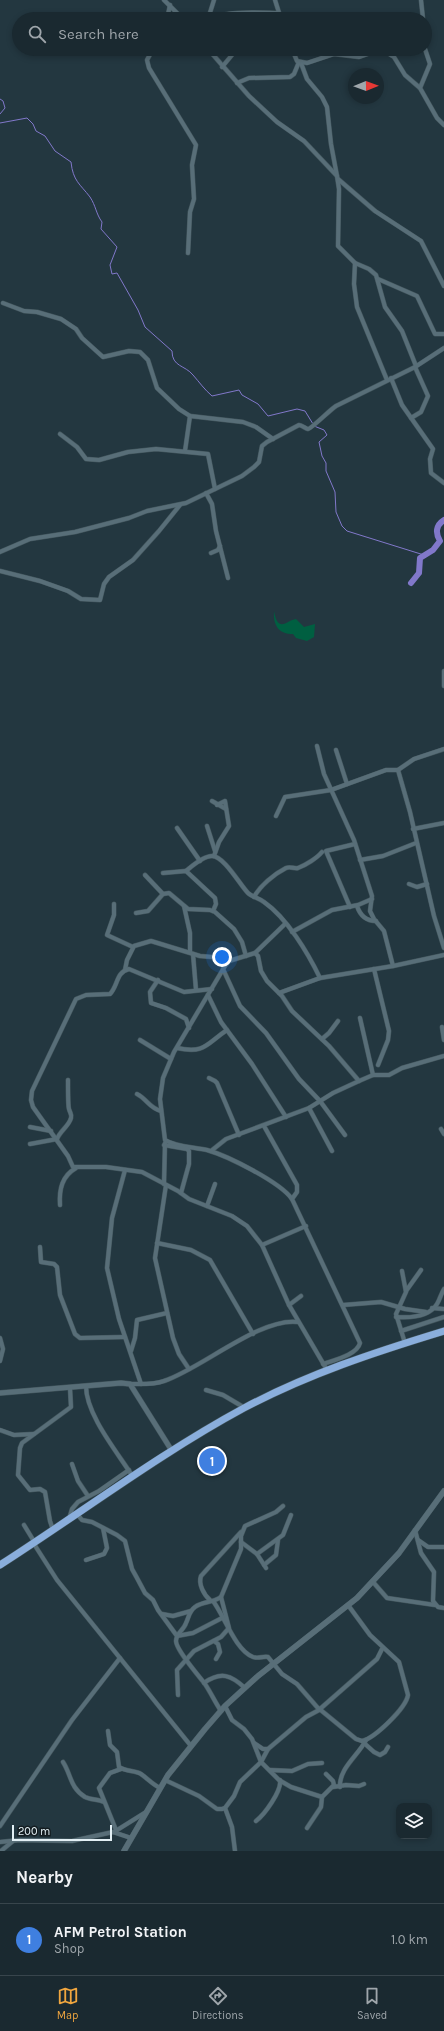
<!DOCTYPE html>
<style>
body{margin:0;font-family:Karla,sans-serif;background:#27353c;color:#f1f3f6}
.controls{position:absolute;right:12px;bottom:12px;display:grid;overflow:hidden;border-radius:8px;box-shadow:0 2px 6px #0003}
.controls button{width:36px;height:36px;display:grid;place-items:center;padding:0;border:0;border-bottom:1px solid #38454c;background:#1a2930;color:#f1f3f6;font:20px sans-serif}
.compass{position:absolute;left:348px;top:68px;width:36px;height:36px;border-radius:50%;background:#1a2930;box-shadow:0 2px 6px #0003;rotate:89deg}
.scale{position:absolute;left:12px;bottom:10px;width:100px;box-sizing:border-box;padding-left:4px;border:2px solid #e3f0f5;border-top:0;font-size:11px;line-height:14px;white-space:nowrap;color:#e3f0f5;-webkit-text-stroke:3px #141d21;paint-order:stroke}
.you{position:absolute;left:222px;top:957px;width:14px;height:14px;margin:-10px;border:3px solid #fff;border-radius:50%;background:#1a73e8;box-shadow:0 0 0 6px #1a73e833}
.badge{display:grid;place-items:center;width:26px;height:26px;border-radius:50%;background:#f0a63f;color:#fff;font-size:13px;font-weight:700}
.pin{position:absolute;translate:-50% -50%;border:2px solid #fff;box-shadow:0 1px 4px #0006}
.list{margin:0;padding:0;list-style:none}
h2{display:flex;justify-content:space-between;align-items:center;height:52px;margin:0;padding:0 16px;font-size:17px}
h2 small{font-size:13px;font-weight:400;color:#9fa6ab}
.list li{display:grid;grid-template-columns:26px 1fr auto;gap:12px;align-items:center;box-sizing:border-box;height:72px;padding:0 16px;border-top:1px solid #38454c}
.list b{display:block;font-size:15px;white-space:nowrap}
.list p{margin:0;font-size:13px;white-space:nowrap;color:#9fa6ab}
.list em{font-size:13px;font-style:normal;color:#9fa6ab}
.icon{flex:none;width:22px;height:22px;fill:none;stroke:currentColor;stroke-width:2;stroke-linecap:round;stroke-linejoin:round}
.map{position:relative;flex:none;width:444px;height:1851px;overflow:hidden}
.search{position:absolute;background:#1a2930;box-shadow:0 2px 6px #0003;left:12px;right:12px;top:12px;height:44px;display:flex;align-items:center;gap:10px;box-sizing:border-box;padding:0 14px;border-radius:22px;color:#9fa6ab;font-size:15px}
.sheet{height:124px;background:#1a2930}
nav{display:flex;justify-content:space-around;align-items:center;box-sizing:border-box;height:56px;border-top:1px solid #38454c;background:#1a2930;font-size:11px;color:#9fa6ab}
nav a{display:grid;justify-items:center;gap:2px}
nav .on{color:#f0a63f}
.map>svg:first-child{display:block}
</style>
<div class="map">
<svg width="444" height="1851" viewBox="0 0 444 1851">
<rect width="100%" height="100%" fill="#233740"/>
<path fill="#005f41" d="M 274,611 C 278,634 287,620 296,619 L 304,627 L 315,624 L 314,637 L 307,641 L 296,638 L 293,634 C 279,634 273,626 274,611 Z"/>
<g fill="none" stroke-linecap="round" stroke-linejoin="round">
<g stroke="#8178ca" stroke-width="1">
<path d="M 0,99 L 3,101 L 5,108 L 0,114"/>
<path d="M 0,123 L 27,118 L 33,124 L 36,131 L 45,136 L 55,151 L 71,162 C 73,181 80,184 90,197 C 96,206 96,214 102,222 L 101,229 L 117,247 L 110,265 L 112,274 L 117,273 L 138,310 L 145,327 L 172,351 C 172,367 185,365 193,375 C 200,383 204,389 212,396 L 239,390 L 242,395 L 258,404 L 268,416 L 297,409 L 305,411 L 313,424"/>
<path d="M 314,426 L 324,430 L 327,435 L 319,442 L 322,456 L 326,463 L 326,471 L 335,492 L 336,512 L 342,526 L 347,531 L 424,555"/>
</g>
<path stroke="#8178ca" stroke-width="6" d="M 411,583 L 419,573 L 420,558 L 433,550 L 440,541 C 435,533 436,525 444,520"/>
<defs>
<g id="minor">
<path d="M 164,0 L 183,19"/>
<path d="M 275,0 L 281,19"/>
<path d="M 421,0 L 423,19"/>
<path d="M 167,19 L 170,5"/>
<path d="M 208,19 L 214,0"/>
<path d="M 213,19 C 223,10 264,13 278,13"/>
<path d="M 153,49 L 147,60 L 149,68 L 196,145 L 192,165 L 194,199 L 190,212 L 188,253"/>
<path d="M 208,49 L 249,96 L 277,122 L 304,141 L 337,176 L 339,189 L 338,246 L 355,263 L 369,269 L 376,275 L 385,307 L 402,331 L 416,366"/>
<path d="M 292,49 L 297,61 L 307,63 L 334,54 L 359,57 L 376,51 L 386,52 L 394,57 L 405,75 L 420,88 L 437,118 L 444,125"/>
<path d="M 301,63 L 307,79 L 322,97 L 327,107 L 331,144 L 337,176"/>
<path d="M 222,67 L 237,49"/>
<path d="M 237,83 L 249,78 L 290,77 L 294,74 L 299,62"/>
<path d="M 420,88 L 430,64 L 425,49"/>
<path d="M 338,179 L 375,211 L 421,241 L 444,286"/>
<path d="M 355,263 L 354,284 L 357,307 L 387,380"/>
<path d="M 378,279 L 417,296 L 435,334 L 444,334"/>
<path d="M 3,303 L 24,311 L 37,312 L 61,319 L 76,329 L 82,338 L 103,357 L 129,351 L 140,352 L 148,360 L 157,388 L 179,409 L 190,416 L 243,422 L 256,427 L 273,439"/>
<path d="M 391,378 L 402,405 L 433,449 L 430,459 L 431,473 L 444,483"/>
<path d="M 411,418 L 421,412 L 428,396 L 415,367"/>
<path d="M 60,434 L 77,447 L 86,459 L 99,460 L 128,452 L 156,449 L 208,454 L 215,489"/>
<path d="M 185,451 L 190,416"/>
<path d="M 206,493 L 212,504 L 216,531 L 228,578"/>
<path d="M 0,552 L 30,539 L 75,532 L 129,518 L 147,511 L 186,503 L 242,476 L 254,467 L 259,462 L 262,446 L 267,442 L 299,425 C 302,425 306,429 308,429 C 311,429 331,409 336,406 L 415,367 L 444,348"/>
<path d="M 211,553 L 218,550 L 220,546"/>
<path d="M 0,571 L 40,581 L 68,591 L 81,599 L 100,600 L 104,584 L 109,577 L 133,560 L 159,531 L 180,505"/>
<path d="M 444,671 L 444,686"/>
<path d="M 317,746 L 324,774 L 354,840 L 372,896 L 370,911 L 374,919 L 384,931 L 393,966"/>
<path d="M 336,750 L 347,784"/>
<path d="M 398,770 L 414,759 L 444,749"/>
<path d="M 212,801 L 226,809"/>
<path d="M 276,816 L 285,797 L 331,790 L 386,770 L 398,770 L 410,812 L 434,916 L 444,948"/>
<path d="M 207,826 L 215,851"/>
<path d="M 177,828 L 200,861"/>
<path d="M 413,829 L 444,823"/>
<path d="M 214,856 L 219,842 L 229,826 L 225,801 L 217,805"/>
<path d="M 360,860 L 383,856 L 416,843"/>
<path d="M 186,871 C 192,866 203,856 212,856 C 224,856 240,885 248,893 C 252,897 259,898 264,902 C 287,918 308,953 320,978"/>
<path d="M 163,873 L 186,871 L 215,898 L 216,904 L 213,911"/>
<path d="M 145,875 L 163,894"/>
<path d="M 409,884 L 417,887 L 427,884"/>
<path d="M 254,897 C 260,886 274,874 286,868 C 290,866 294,869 298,868 C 306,865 317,858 322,852"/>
<path d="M 114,904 L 114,915 L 107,935 L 133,947"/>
<path d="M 184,906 L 190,933 L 190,952"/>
<path d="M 357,906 C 360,915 366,921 376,921"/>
<path d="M 350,907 L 326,851 L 355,844"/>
<path d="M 136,913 L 148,911 L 163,894 L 169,893 L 188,909 L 210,910 L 215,912 L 234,929 L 242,942 L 246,956"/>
<path d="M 285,924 L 255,953 L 229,961 L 225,966 L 174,1052 L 163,1078 L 160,1099 L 165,1140 C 176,1147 194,1147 207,1150 C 228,1156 280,1182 292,1199"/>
<path d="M 292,932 L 332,910 L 358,905 L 372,899"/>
<path d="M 255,953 L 258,956 L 261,971 L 267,981 L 282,996 L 292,1011 L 329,1046 L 359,1081"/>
<path d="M 193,954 L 196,990"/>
<path d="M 223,969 L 240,1006 L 266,1033 L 299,1079 L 320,1101"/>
<path d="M 374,969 L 389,1031 L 388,1040 L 378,1065"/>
<path d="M 125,970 L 127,960 L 134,946 L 151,941 L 200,956 L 224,958 L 229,961"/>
<path d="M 158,980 L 150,992 L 151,1003 L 166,1008 L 186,1019 L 189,1028"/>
<path d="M 212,989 L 184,992 L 129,969 C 116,972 118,986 110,994 L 86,995 L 76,999 L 32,1091 L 31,1100 L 33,1107 L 68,1156 L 73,1167 L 106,1167 L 142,1172 L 178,1191 L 189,1199 L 232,1216 L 247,1226 L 262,1245 L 289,1305 L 327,1370"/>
<path d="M 279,993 L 320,978 L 393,966 L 444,955"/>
<path d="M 208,995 L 221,1022 L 252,1064 L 286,1117"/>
<path d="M 360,1018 L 373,1075"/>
<path d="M 442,1027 L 444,1040"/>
<path d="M 322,1039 L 329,1033 L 338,1021"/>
<path d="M 140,1040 L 171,1059"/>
<path d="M 177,1048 C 205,1054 206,1044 227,1030"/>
<path d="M 209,1078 L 215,1081 L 217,1083 L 239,1135"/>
<path d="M 137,1094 C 147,1099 149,1108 161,1111"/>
<path d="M 320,1101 L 345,1135"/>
<path d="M 309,1108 L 332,1151"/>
<path d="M 264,1126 L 297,1185 L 297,1192 L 292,1199 L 360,1343 C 357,1355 334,1360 323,1364"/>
<path d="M 30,1127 L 51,1131"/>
<path d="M 441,1129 L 444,1134"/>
<path d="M 30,1144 L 57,1139 C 60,1131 69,1126 71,1118 C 72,1114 70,1113 69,1109 C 68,1106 68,1085 68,1080"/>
<path d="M 164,1145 L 187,1149 L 189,1151 L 189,1164 L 181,1193"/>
<path d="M 211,1151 L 226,1139 L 309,1108 L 333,1093 L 359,1081 L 373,1075 L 389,1075 L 402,1068 L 444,1056"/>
<path d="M 125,1170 L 112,1218 L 107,1268 L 119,1319 L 141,1384"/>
<path d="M 164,1184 L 165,1143"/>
<path d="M 166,1185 L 155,1258 L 173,1338 L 179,1354 L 189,1369"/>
<path d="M 60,1205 C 59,1189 62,1176 76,1168"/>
<path d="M 207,1206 L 215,1184"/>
<path d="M 157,1243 L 191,1250 L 210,1260 L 253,1334"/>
<path d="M 262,1245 L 306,1226"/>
<path d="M 40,1247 L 41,1262 L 54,1264 L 57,1267 L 60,1295 L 75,1334 L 80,1338 L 125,1337"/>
<path d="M 402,1271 L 406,1292 L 396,1314 L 405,1343"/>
<path d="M 406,1291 L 421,1270"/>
<path d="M 289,1305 L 301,1296"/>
<path d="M 343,1305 L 381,1302 L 405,1309 L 426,1312"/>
<path d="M 432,1308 L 444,1309"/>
<path d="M 396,1317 C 410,1318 429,1317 437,1304 C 440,1299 441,1294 444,1289"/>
<path d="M 401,1331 L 444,1317"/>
<path d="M 131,1351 L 135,1338 L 137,1320 L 167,1313"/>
<path d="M 0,1361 L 3,1349 L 0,1338"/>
<path d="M 130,1384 C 141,1384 153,1385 164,1381 C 201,1369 260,1317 298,1322"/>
<path d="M 86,1386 C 86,1415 118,1453 133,1477"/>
<path d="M 206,1390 L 223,1395 L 245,1408"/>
<path d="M 0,1430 L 14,1435 L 34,1434"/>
<path d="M 72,1464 L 78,1481 L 88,1496"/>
<path d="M 77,1514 L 82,1520 L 92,1522 L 117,1535 L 125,1541 L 132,1569 L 137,1578 L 145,1593 L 153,1600 L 158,1610 L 177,1636 L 193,1633 L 222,1618"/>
<path d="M 69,1519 L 72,1509 L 78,1502 L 99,1491 L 129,1470"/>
<path d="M 24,1525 L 35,1543"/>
<path d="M 53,1530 L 50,1521 L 45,1492 L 40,1489 L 30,1490 L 18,1475 L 20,1448 L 22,1443 L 71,1407 L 70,1388"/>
<path d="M 415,1530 L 421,1553 L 434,1572 L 433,1601 L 438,1607 L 444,1608"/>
<path d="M 418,1540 L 428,1547 L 444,1547"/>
<path d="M 241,1542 L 257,1554 L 266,1568"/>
<path d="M 34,1544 L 57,1580 L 191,1746"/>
<path d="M 257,1554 L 283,1535 L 291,1515"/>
<path d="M 86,1560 L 104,1554 L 107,1548 L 103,1528"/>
<path d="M 264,1565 L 276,1555 L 278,1540"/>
<path d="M 373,1582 L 387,1598 L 435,1605"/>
<path d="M 210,1600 C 204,1595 198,1584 201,1576 L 241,1532"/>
<path d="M 213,1601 C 224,1615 235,1650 253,1657 C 258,1659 263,1656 268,1657 L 282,1674 L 297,1684 L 317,1707 L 356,1739 L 362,1741 C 375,1738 406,1708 408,1695 L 399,1662 L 370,1635 L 348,1605"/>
<path d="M 162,1614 L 173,1616 L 191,1611"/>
<path d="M 214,1641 L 218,1644 L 220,1652 L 216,1659"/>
<path d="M 204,1683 C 221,1671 231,1675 245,1688"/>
<path d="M 178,1695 L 177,1670 L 194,1651 L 221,1637 L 229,1628 L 221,1597"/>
<path d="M 225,1706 L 232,1720 L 244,1729 L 252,1739 L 261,1762 L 279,1780 L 291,1787 L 322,1797 L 334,1785 L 333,1781 L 326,1774"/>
<path d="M 320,1709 L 377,1659 L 382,1649"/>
<path d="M 221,1711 C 215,1702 211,1693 205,1684 C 199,1676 176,1650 176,1641 C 176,1633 184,1630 186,1623 C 189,1617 189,1611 195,1607 C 203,1601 213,1603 221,1597 L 241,1549 L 241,1536 L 245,1526 L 276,1512 L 283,1506"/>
<path d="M 108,1731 L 110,1745 L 117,1752 L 119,1767 C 126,1772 135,1770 141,1774 C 148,1779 152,1784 160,1788"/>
<path d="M 254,1743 L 263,1749 L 268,1749"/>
<path d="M 364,1743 L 374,1752 L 380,1755 L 385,1752 L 388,1747"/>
<path d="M 63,1762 C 71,1774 70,1788 85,1797 C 91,1800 98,1799 104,1802"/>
<path d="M 270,1770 L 292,1771 L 308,1764 L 322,1763"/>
<path d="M 165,1780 L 199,1796 L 217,1809 L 222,1809 L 225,1808 L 234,1796 L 240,1782 L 261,1762 L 268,1749 L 306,1717 L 321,1709"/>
<path d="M 333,1787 L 346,1785 L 359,1786 L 364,1784"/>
<path d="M 340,1787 C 339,1768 358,1756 366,1740"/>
<path d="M 225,1808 L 232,1827 L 235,1851"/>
<path d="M 256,1821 C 264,1815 282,1791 280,1780"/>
<path d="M 0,1826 L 72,1720 L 120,1658"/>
<path d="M 307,1828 L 321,1807 L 322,1797"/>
<path d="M 116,1830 L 99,1788 L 110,1773 L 121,1769"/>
<path d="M 114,1832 L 146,1812"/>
<path d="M 0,1842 L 20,1840 L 72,1841 L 113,1832 L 131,1838"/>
<path d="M 1,1851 L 13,1841"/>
</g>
<path id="tertiary" d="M 0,1393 L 121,1383 L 130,1384 L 172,1451"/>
<path id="secondary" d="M 124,1851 L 168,1775 L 205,1729 L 225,1706 L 258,1676 L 357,1598 L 399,1553 L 444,1491"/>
<path id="trunk" d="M 0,1565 C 81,1513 159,1454 244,1408 C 308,1374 375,1352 444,1331"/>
</defs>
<use href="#minor" stroke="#42555c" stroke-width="5"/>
<use href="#tertiary" stroke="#42555c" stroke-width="6"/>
<use href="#secondary" stroke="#42555c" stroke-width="6"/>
<use href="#trunk" stroke="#42555c" stroke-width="8"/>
<use href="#minor" stroke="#586e78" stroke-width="4"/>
<use href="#tertiary" stroke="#586e78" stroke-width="5"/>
<use href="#secondary" stroke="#586e78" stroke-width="5.5"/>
<use href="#trunk" stroke="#8aaedc" stroke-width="7"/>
</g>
</svg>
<div class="controls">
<button><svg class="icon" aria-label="layers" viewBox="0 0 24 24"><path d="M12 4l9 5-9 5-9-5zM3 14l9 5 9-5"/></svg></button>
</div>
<svg class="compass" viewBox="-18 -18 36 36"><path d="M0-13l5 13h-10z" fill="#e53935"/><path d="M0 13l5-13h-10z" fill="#9fa6ab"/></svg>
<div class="scale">200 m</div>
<div class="you"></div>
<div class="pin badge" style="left:212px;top:1461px;background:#3f7fe0">1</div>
<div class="search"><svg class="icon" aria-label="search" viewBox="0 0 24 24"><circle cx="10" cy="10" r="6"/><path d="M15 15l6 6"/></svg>Search here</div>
</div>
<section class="sheet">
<h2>Nearby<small></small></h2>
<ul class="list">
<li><span class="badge" style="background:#3f7fe0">1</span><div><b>AFM Petrol Station</b><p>Shop</p></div><em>1.0 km</em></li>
</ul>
</section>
<nav>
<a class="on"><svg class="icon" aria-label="map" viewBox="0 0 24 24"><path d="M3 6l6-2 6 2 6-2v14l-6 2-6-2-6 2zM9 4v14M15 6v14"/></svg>Map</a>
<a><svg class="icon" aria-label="directions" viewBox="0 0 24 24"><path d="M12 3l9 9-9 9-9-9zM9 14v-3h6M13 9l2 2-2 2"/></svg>Directions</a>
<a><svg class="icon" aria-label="saved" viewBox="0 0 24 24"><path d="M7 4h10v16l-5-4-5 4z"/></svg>Saved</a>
</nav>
